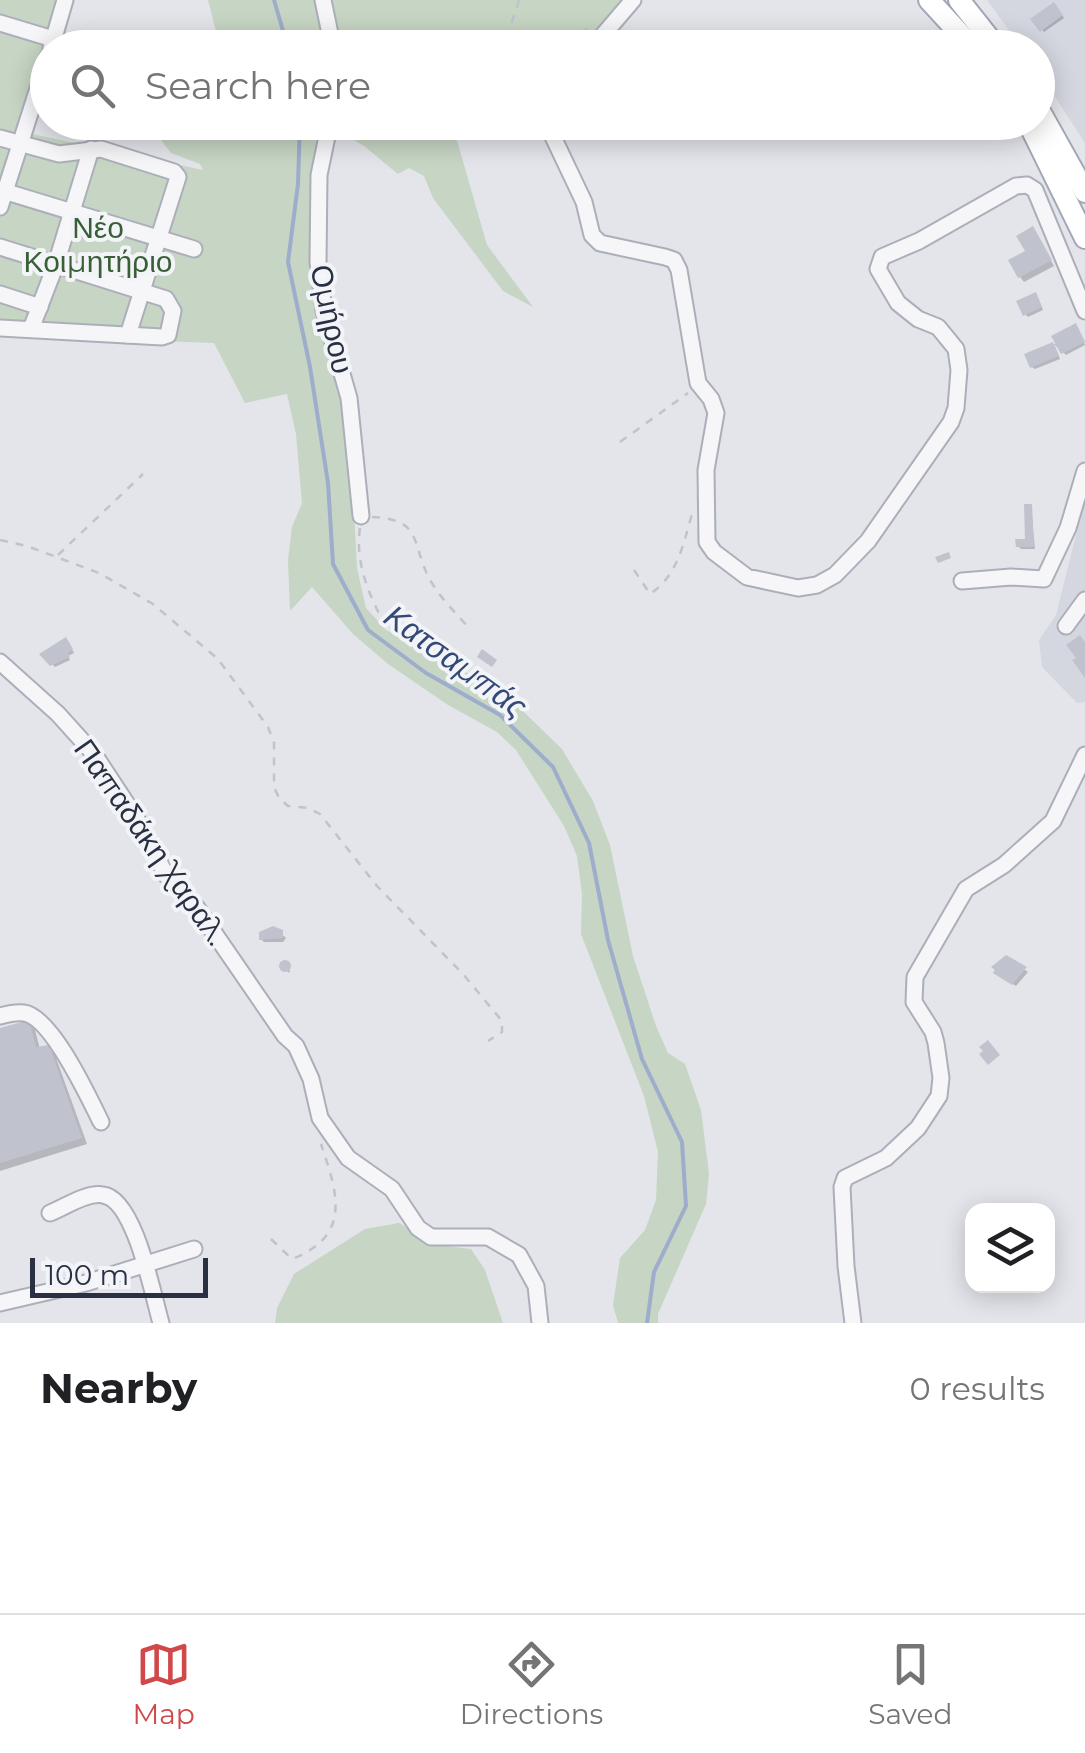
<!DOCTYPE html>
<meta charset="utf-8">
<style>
body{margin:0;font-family:Montserrat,sans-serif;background:#f6f6f6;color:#202124}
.controls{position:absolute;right:30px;bottom:30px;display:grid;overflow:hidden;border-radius:20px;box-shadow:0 5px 25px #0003}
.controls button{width:90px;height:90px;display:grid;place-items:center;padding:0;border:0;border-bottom:2px solid #e0e0e0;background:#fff;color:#202124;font:50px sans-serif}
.scale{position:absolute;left:30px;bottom:25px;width:178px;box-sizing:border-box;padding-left:10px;border:5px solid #2a3043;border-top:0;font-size:28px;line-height:35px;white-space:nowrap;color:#2a3043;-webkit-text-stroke:8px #f2f4f8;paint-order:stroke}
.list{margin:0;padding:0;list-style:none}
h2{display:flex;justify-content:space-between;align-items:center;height:130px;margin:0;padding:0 40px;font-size:42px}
h2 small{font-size:32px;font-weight:400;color:#757577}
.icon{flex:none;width:55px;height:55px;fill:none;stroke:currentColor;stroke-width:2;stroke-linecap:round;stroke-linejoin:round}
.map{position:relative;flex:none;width:1085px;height:1323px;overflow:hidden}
.search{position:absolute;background:#fff;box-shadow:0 5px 25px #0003;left:30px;right:30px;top:30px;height:110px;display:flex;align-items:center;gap:25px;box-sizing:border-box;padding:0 35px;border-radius:55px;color:#757577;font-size:38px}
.sheet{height:290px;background:#fff}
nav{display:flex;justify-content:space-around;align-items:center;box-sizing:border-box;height:140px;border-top:2px solid #e0e0e0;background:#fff;font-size:28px;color:#757577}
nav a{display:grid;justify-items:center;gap:5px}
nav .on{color:#d0484a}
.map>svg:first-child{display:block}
</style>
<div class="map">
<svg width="1085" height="1323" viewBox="0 0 1085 1323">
<rect width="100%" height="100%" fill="#e3e5eb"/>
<g fill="#d5d7e0">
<path d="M 987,0 L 1085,0 L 1085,143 L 1038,71 L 1038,48 L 1021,47 Z"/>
<path d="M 1085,499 L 1085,702 L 1077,703 L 1042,667 L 1039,640 L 1056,615 Z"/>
</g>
<g fill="#c6d5c4">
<path d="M 0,0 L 71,0 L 48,48 L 32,134 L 203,170 L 200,164 L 171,153 L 161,140 L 163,123 L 324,123 L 311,229 L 315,283 L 341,395 L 354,511 L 357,568 L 366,608 L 386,630 L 503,692 L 562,749 L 593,801 L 610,845 L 633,956 L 656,1026 L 668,1053 L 685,1064 L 701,1110 L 709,1174 L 706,1204 L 658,1314 L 658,1323 L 618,1323 L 613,1305 L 620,1258 L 645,1230 L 656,1200 L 658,1152 L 644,1096 L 581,934 L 582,894 L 577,856 L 564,826 L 516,750 L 497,732 L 448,705 L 388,664 L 353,634 L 312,587 L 290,611 L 288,560 L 292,527 L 302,503 L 296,434 L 287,394 L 245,403 L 214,343 L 0,335 Z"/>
<path d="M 208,0 L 318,0 L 327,47 L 220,47 Z"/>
<path d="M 327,0 L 627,0 L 587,48 L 337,47 Z"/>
<path d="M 334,122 L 452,123 L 487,245 L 533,307 L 503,291 L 433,198 L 424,176 L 409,168 L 398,174 L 364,146 L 333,128 Z"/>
<path d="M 399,1223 L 437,1245 L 471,1249 L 485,1270 L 503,1323 L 275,1323 L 277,1308 L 294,1274 L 365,1229 Z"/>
</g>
<g fill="#0003">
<path d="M 1054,5 L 1064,18 L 1044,32 L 1034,19 Z"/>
<path d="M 1033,229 L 1054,266 L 1024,282 L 1020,277 Z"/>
<path d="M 1038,298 L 1043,310 L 1028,317 L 1025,314 Z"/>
<path d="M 1078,329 L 1085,345 L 1066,355 L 1054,344 L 1060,359 L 1035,369 L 1032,367 L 1027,355 L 1058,343 Z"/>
<path d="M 1031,506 L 1035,549 L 1021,549 L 1018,546 L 1027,541 Z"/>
<path d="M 68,643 L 74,653 L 68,656 L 70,660 L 55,667 L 43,654 Z"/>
<path d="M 269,929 L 284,936 L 286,938 L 283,942 L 264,942 L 261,939 Z"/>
<path d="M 1006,958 L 1028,972 L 1016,986 L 998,975 Z"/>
<path d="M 286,962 L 290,971 L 289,973 L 281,963 Z"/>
<path d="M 28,1023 L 35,1030 L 40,1049 L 48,1048 L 55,1055 L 87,1144 L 0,1171 L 0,1030 Z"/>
</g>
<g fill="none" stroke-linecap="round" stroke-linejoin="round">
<g stroke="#9eadcb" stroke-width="4">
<path d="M 274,0 L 288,48"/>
<path d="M 300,122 L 298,184 L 288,262 L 310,367 L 328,483 L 333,564 L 368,630 L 426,673 L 500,715 L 553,767 L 589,843 L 608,940 L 642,1059 L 682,1142 L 686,1206 L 654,1272 L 647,1323"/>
</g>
</g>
<g fill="#c0c3ce">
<path d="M 1054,2 L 1063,15 L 1040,32 L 1030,19 Z"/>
<path d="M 1033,226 L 1052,260 L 1018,278 L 1008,260 L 1025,251 L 1016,236 Z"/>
<path d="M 1036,292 L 1042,307 L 1023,316 L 1016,301 Z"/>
<path d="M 1076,323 L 1085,342 L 1061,354 L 1051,336 Z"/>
<path d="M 1053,342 L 1059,356 L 1030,368 L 1024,354 Z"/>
<path d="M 1024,504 L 1032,504 L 1034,547 L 1016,547 L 1015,539 L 1025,539 Z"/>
<path d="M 949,552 L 951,558 L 938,563 L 935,557 Z"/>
<path d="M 1080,635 L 1085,642 L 1085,678 L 1072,660 L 1076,658 L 1066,645 Z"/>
<path d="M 66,637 L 73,649 L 68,653 L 70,657 L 50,666 L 39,654 Z"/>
<path d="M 482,649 L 497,660 L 492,667 L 477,657 Z"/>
<path d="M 273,926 L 283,930 L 283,938 L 259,940 L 259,932 Z"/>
<path d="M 1006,955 L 1027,967 L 1012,985 L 993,973 L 995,970 L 991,967 Z"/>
<circle cx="285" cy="966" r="6"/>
<path d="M 29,1020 L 36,1047 L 49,1045 L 82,1138 L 0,1163 L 0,1028 Z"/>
<path d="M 988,1040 L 1000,1055 L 988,1065 L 979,1054 L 983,1051 L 979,1047 Z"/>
</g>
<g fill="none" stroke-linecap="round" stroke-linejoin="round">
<defs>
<g id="minor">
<path d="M 323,0 L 333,48"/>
<path d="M 0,23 L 53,39"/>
<path d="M 51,48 L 65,0"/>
<path d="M 592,48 L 633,0"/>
<path d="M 330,122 L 319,175 L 318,262 L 324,311 L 349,398 L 361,516"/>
<path d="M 546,122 L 584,202 L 592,235 L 600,243 L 665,257 L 674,260 L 679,270 L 698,383 L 711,399 L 716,413 L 706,470 L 707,542 L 714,552 L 747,577 L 798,588 L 817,585 L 835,575 L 868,541 L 951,422 L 956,408 L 959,370 L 956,349 L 938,327 L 918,319 L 898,303 L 878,269 L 882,257 L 919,241 L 1016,186 L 1027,185 L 1035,190 L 1085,311"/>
<path d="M 0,138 L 59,154 L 101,149 L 174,172 L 178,177 L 128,335"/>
<path d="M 0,190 L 194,249"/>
<path d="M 0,207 L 48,57"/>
<path d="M 0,247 L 166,299 L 173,311 L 168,335 L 162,337 L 0,328"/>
<path d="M 0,294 L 40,307"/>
<path d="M 31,329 L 56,264 L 91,149"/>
<path d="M 962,581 L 1011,577 L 1044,579 L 1068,528 L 1085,471"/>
<path d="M 1066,626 L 1085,600"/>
<path d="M 0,662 L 58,714 L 94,754 L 138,821 L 166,875 L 197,908 L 285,1036 L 296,1046 L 311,1079 L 320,1118 L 348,1158 L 392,1189 L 418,1228 L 431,1237 L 488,1237 L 519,1255 L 536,1286 L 540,1323"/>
<path d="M 0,1016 C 7,1014 16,1012 24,1013 C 52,1017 89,1098 101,1122"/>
<path d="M 50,1213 C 65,1207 87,1192 103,1195 C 135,1199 153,1296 161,1323"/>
<path d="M 0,1303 L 86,1283 L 194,1249"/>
<path d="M 853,1323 L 846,1266 L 842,1187 L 845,1178 L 886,1158 L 918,1128 L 939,1096 L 941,1078 L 936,1043 L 933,1032 L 914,1002 L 915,977 L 966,889 L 1004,865 L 1053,821 L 1085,755"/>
</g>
<g id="major">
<path d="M 929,0 L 973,48"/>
<path d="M 959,0 L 997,48"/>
<path d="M 1038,108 L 1085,192"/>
<path d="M 1028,122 L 1085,238"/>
</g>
</defs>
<use href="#minor" stroke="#acafb9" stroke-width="19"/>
<use href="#major" stroke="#a2a7b7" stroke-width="24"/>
<g stroke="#c1c3ca" stroke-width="2.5" stroke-dasharray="8 8" stroke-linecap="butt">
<path d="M 519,0 L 510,28 L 520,48"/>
<path d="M 574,48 L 583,32 L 592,26"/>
<path d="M 620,442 L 688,393"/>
<path d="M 372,517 C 423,519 411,543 429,578 C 439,597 455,612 469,628"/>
<path d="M 360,528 C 355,561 368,593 383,621"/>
<path d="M 0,540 L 27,546 L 99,573 L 153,604 L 218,659 L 268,727 L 274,743 L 274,787 L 279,798 L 288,806 L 308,808 L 320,814 L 377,886 L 463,974 L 502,1021 L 502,1032 L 488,1041"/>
<path d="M 58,555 L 143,474"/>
<path d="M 634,570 L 650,594 C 678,575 683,545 692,514"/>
<path d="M 271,1239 L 292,1259 C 353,1235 337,1192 321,1144"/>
</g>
<use href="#minor" stroke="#f6f6f9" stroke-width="15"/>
<use href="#major" stroke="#fff" stroke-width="20"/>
</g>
<g text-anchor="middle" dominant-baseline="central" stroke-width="8" stroke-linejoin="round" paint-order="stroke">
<g font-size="30" fill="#395f37" stroke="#f2f4f8">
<text x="98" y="227">Νέο<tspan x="98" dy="34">Κοιμητήριο</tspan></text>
</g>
<g font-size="30" fill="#2a3043" stroke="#f2f4f8">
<text transform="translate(332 319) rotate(78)">Ομήρου</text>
<text transform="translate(151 842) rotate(55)">Παπαδάκη Χαραλ.</text>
</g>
<g font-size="32" font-style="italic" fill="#344978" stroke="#f2f4f8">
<text transform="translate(456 661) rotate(36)">Κατσαμπάς</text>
</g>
</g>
</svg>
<div class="controls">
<button><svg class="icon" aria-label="layers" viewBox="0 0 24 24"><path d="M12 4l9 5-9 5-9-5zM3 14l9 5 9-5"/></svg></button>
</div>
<div class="scale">100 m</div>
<div class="search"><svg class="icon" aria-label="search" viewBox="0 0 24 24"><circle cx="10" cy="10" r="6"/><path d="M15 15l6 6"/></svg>Search here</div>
</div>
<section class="sheet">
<h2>Nearby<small>0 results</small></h2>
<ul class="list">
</ul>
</section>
<nav>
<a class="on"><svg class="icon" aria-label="map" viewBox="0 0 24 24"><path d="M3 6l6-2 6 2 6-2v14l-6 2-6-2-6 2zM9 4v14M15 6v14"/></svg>Map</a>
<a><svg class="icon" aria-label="directions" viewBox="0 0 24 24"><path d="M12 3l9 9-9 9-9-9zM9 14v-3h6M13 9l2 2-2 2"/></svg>Directions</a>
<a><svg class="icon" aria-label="saved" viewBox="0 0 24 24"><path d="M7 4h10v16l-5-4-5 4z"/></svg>Saved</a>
</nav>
